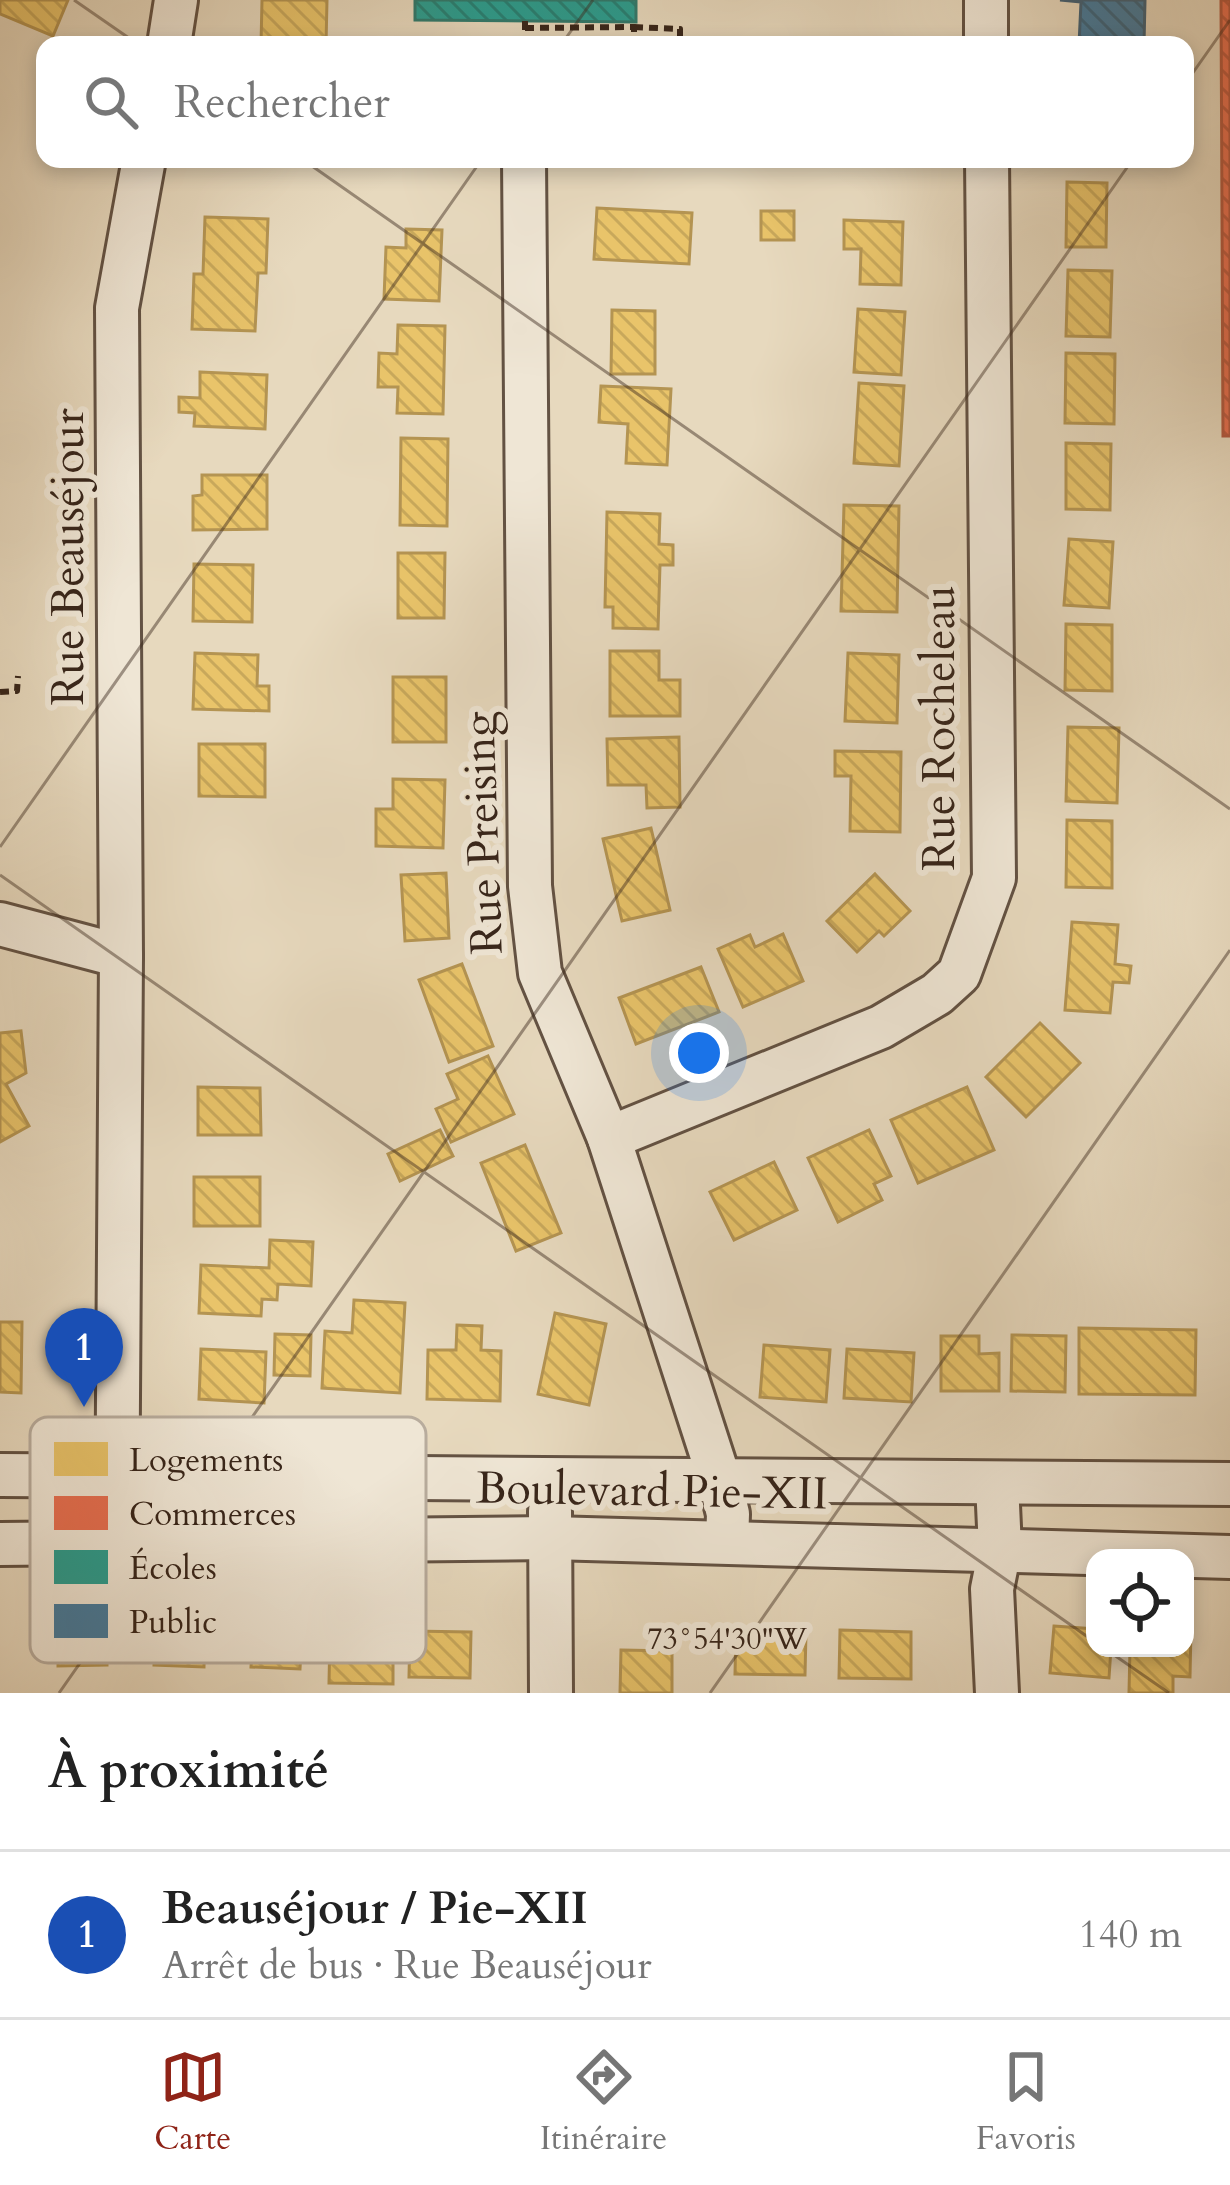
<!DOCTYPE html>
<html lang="fr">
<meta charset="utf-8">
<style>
body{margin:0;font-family:Cardo,serif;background:#f6f6f6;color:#222}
.controls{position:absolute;right:36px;bottom:36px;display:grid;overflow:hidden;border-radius:24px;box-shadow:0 6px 18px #0003}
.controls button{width:108px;height:108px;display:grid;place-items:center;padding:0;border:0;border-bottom:3px solid #e0e0e0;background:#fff;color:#222;font:60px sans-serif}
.you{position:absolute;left:699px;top:1053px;width:42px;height:42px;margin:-30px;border:9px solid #fff;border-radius:50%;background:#1a73e8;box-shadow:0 0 0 18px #1a73e833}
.badge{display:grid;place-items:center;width:78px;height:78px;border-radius:50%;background:#8f2418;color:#fff;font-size:39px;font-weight:700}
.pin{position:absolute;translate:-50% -99px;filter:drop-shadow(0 3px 6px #0008)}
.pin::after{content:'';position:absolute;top:63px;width:42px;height:36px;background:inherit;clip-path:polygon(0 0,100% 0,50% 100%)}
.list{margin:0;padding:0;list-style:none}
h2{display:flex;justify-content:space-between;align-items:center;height:156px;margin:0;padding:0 48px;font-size:51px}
h2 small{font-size:39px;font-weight:400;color:#767676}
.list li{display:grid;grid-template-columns:78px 1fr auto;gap:36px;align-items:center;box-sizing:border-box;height:168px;padding:0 48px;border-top:3px solid #e0e0e0}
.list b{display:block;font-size:45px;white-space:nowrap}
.list p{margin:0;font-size:39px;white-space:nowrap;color:#767676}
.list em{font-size:39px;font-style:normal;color:#767676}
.icon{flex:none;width:66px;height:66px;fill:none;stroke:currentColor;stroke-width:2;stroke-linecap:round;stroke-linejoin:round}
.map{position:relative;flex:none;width:1230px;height:1693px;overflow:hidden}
.search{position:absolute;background:#fff;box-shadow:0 6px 18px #0003;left:36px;right:36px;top:36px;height:132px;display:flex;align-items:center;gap:30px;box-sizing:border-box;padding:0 42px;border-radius:24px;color:#767676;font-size:45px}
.sheet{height:324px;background:#fff}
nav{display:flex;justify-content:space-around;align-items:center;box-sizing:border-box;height:168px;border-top:3px solid #e0e0e0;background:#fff;font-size:33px;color:#767676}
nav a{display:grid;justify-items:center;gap:6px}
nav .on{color:#8f2418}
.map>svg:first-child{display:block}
</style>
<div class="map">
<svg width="1230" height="1693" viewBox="0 0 1230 1693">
<defs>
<pattern id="homes-back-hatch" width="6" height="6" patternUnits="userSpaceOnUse" patternTransform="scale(3)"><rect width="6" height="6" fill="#e9c46a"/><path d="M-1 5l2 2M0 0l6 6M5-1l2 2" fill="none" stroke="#c8a85b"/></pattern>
<pattern id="shops-back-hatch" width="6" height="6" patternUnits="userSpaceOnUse" patternTransform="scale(3)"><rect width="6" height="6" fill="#e76f51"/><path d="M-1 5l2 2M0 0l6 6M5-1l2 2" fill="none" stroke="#bc5b42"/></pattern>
<pattern id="schools-back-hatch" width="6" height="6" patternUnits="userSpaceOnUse" patternTransform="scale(3)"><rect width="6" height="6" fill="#2a9d8f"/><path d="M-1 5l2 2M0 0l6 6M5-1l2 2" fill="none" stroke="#258074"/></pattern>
<pattern id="public-back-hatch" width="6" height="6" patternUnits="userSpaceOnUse" patternTransform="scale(3)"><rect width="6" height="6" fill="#457b9d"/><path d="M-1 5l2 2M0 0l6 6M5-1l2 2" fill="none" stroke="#3a657f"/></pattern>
</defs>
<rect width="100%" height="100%" fill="#e7d9be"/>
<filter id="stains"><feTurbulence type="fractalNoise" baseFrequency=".00167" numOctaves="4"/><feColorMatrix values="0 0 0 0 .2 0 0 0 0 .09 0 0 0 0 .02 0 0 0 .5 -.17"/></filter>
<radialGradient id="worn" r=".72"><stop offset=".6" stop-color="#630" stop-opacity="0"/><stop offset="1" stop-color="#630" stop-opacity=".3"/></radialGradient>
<g fill="url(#homes-back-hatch)" stroke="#b49452" stroke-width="3">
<path d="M 0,0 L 68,0 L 53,36 L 0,14 Z"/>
<path d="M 262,0 L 327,0 L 326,45 L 261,45 Z"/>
<path d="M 1067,182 L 1107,183 L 1106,247 L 1066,247 Z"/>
<path d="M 597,208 L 692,213 L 689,264 L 594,259 Z"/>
<rect x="761" y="211" width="33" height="29"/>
<path d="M 205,217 L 268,219 L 266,273 L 258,273 L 255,331 L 192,329 L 194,274 L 203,274 Z"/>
<path d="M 844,220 L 903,222 L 901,285 L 860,284 L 861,249 L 844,249 Z"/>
<path d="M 406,229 L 442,230 L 439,301 L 384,299 L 386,247 L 406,248 Z"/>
<path d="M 1068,270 L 1112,271 L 1110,337 L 1066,336 Z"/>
<path d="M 858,309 L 905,312 L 901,375 L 854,372 Z"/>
<path d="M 612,310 L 655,311 L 655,374 L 611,374 Z"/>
<path d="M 398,325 L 445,326 L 443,414 L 397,413 L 398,387 L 378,387 L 379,353 L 397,354 Z"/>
<path d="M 1066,353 L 1115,354 L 1114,424 L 1065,423 Z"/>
<path d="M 200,372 L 267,375 L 265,429 L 194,426 L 195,413 L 179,412 L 179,397 L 200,398 Z"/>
<path d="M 859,383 L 904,386 L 899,466 L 854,463 Z"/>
<path d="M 601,386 L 671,389 L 667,465 L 626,463 L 628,424 L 599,422 Z"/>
<path d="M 401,438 L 448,439 L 447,526 L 400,525 Z"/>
<path d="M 1066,443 L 1111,444 L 1110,510 L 1066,509 Z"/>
<path d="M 202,475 L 267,475 L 267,529 L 193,530 L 193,496 L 202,495 Z"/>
<path d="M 844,505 L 899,506 L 897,612 L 841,611 Z"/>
<path d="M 607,512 L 660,514 L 659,544 L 673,545 L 673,565 L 660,565 L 658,629 L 613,628 L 613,607 L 605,607 Z"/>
<path d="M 1069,539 L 1113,542 L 1109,608 L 1064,605 Z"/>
<path d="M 398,553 L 445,553 L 444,618 L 398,618 Z"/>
<path d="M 194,564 L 253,565 L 252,622 L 193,621 Z"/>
<path d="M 1066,624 L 1112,625 L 1112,691 L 1065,690 Z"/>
<path d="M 610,651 L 659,651 L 659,680 L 680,680 L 680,716 L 610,716 Z"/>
<path d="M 195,653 L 258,655 L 257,686 L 269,686 L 269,711 L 193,709 Z"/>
<path d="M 848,653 L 899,655 L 897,723 L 845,721 Z"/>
<rect x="393" y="677" width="53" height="65"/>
<path d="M 1068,727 L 1119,728 L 1117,803 L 1066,801 Z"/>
<path d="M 679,737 L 680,807 L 647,808 L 646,785 L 608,785 L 607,739 Z"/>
<path d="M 199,744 L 265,744 L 265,797 L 199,796 Z"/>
<path d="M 835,751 L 901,752 L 900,832 L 850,831 L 851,776 L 835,776 Z"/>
<path d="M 393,779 L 445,780 L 443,848 L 376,846 L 376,809 L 393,809 Z"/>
<path d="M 1067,820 L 1112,821 L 1112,888 L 1066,887 Z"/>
<path d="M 651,828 L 670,910 L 622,921 L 603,839 Z"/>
<path d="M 446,873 L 449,938 L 405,941 L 401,875 Z"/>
<path d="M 875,874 L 910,911 L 884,936 L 879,931 L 857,952 L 827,921 Z"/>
<path d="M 1072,922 L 1118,925 L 1115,964 L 1131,966 L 1129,983 L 1113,982 L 1110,1013 L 1065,1010 Z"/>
<path d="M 783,934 L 803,981 L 743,1007 L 718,949 L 750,935 L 755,947 Z"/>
<path d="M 462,964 L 493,1046 L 449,1062 L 419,980 Z"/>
<path d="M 701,967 L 719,1012 L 636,1044 L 619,998 Z"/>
<path d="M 1040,1023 L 1080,1063 L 1026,1117 L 986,1077 Z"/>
<path d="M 21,1031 L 26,1073 L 6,1084 L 29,1126 L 0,1142 L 0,1033 Z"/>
<path d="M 488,1056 L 514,1114 L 451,1142 L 436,1109 L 458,1099 L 447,1074 Z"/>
<path d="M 198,1087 L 260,1088 L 261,1135 L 198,1135 Z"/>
<path d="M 967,1087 L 994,1150 L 918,1183 L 891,1120 Z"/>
<path d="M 440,1130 L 453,1156 L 400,1181 L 388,1154 Z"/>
<path d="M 869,1130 L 891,1176 L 874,1184 L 882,1200 L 838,1222 L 808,1158 Z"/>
<path d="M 525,1145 L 561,1233 L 516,1251 L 481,1163 Z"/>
<path d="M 774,1162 L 797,1210 L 734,1240 L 710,1192 Z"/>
<rect x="194" y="1177" width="66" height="49"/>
<path d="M 270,1240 L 313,1242 L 311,1286 L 278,1284 L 277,1300 L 262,1299 L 261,1316 L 199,1313 L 201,1265 L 269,1268 Z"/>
<path d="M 354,1300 L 405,1303 L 400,1393 L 322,1388 L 325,1331 L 352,1333 Z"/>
<path d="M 555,1313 L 606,1324 L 589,1405 L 538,1394 Z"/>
<path d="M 0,1322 L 22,1322 L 21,1393 L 0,1392 Z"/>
<path d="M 457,1325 L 482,1326 L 481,1350 L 501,1351 L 500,1401 L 427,1399 L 428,1350 L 456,1350 Z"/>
<path d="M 1079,1328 L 1196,1330 L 1195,1395 L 1079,1394 Z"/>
<path d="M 275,1334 L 311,1335 L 310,1376 L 274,1375 Z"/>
<path d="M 1012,1335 L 1066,1336 L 1065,1392 L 1011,1391 Z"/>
<path d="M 941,1336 L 979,1336 L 979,1354 L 999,1353 L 999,1391 L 941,1391 Z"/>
<path d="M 764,1345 L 830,1350 L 826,1402 L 760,1397 Z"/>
<path d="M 201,1349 L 266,1352 L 264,1403 L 199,1399 Z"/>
<path d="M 847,1349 L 914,1353 L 911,1402 L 844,1398 Z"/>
<path d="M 156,1611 L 205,1613 L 204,1667 L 154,1665 Z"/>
<path d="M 254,1611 L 303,1614 L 300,1669 L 251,1667 Z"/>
<path d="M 58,1612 L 107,1612 L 107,1665 L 58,1666 Z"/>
<path d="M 1054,1626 L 1095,1629 L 1095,1648 L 1111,1648 L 1109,1678 L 1050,1673 Z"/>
<path d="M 1185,1628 L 1191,1628 L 1190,1677 L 1173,1676 L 1173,1693 L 1129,1693 L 1130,1648 L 1185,1648 Z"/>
<path d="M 840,1630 L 911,1632 L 911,1679 L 839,1678 Z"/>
<path d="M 410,1631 L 471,1632 L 470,1678 L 409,1677 Z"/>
<path d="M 736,1631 L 806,1632 L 805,1675 L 735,1674 Z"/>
<path d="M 330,1634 L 393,1634 L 393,1684 L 329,1683 Z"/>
<path d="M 621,1650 L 672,1651 L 672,1693 L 620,1693 Z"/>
</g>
<path fill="url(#shops-back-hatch)" stroke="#b25940" stroke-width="3" d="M 1221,0 L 1230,0 L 1230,436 L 1223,436 Z"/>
<path fill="url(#schools-back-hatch)" stroke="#2e796c" stroke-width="3" d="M 415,0 L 636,0 L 636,22 L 415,20 Z"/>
<path fill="url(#public-back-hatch)" stroke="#416176" stroke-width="3" d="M 1060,0 L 1145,0 L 1144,45 L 1079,45 L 1081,2 Z"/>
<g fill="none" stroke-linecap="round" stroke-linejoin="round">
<defs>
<g id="minor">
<path d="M 986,0 L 986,45"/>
<path d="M 169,45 L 176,0"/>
<path d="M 524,159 L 530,886 L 540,973 L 609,1138 L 720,1481 L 728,1514 L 727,1542"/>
<path d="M 0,924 L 121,956"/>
<path d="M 609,1138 L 881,1027 L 937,994 L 959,974 L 994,878 L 987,159"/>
<path d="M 0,1475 L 1230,1484"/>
<path d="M 997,1483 L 1000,1549 L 992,1589 L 997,1693"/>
<path d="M 550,1511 L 551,1693"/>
<path d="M 0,1544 L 551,1538 L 1230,1557"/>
<path d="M 117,1544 L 121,956 L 117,308 L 144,159"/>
</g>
</defs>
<use href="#minor" stroke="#635243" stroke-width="48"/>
<g stroke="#37251a" stroke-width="6" stroke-dasharray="9 6" stroke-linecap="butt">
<path d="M 634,27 L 680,29 L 680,45"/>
<path d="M 525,28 L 634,27 L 634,45"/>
<path d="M 525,45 L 525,21"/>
<path d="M 0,692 L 17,691 L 18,676"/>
</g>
<use href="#minor" stroke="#efe6d5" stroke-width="42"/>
</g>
<path fill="none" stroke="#37251a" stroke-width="3" stroke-opacity="0.45" d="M 74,0 L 139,45M 561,45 L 593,0M 1185,84 L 1230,20M 302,159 L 1230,809M 0,847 L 482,159M 0,875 L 1095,1642M 1104,1648 L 1169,1693M 59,1693 L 1133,159M 710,1693 L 1230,950"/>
<g text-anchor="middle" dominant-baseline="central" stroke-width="12" stroke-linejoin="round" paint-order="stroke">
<g font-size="45" fill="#37251a" stroke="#efe6d5">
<text transform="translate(68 557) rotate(-90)">Rue Beauséjour</text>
<text transform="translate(939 728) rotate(-90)">Rue Rocheleau</text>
<text transform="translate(483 833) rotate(-92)">Rue Preising</text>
<text transform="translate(652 1491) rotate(1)">Boulevard Pie-XII</text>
</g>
</g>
<rect x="30" y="1417" width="396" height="246" rx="18" fill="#efe6d5" stroke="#b8ac9d" stroke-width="3"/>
<rect x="54" y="1442" width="54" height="34" fill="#e9c46a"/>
<rect x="54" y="1496" width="54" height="34" fill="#e76f51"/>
<rect x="54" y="1550" width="54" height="34" fill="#2a9d8f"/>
<rect x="54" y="1604" width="54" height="34" fill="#457b9d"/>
<g font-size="33" fill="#37251a">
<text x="129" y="1471">Logements</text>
<text x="129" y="1525">Commerces</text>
<text x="129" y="1579">Écoles</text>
<text x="129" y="1633">Public</text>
</g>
<g font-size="30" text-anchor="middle" fill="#37251a" stroke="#efe6d5" stroke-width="12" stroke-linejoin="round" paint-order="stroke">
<text x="727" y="1649">73°54'30"W</text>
</g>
<rect width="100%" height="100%" filter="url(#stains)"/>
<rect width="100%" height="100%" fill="url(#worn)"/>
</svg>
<div class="controls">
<button><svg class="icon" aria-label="locate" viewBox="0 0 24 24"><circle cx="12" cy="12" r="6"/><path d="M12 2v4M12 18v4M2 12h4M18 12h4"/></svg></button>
</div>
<div class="you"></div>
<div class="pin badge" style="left:84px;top:1407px;background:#1a4fb4">1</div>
<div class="search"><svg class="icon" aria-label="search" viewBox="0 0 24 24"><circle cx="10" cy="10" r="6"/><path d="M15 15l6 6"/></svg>Rechercher</div>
</div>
<section class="sheet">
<h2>À proximité<small></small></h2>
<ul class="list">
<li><span class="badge" style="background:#1a4fb4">1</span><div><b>Beauséjour / Pie-XII</b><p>Arrêt de bus · Rue Beauséjour</p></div><em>140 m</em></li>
</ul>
</section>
<nav>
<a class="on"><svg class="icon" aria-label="map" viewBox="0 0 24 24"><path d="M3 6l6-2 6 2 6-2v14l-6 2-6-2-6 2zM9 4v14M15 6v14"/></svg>Carte</a>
<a><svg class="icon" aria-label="directions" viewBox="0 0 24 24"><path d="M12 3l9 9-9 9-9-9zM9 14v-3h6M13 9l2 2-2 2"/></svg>Itinéraire</a>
<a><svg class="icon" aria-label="saved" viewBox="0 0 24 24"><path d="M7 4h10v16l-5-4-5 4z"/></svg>Favoris</a>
</nav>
